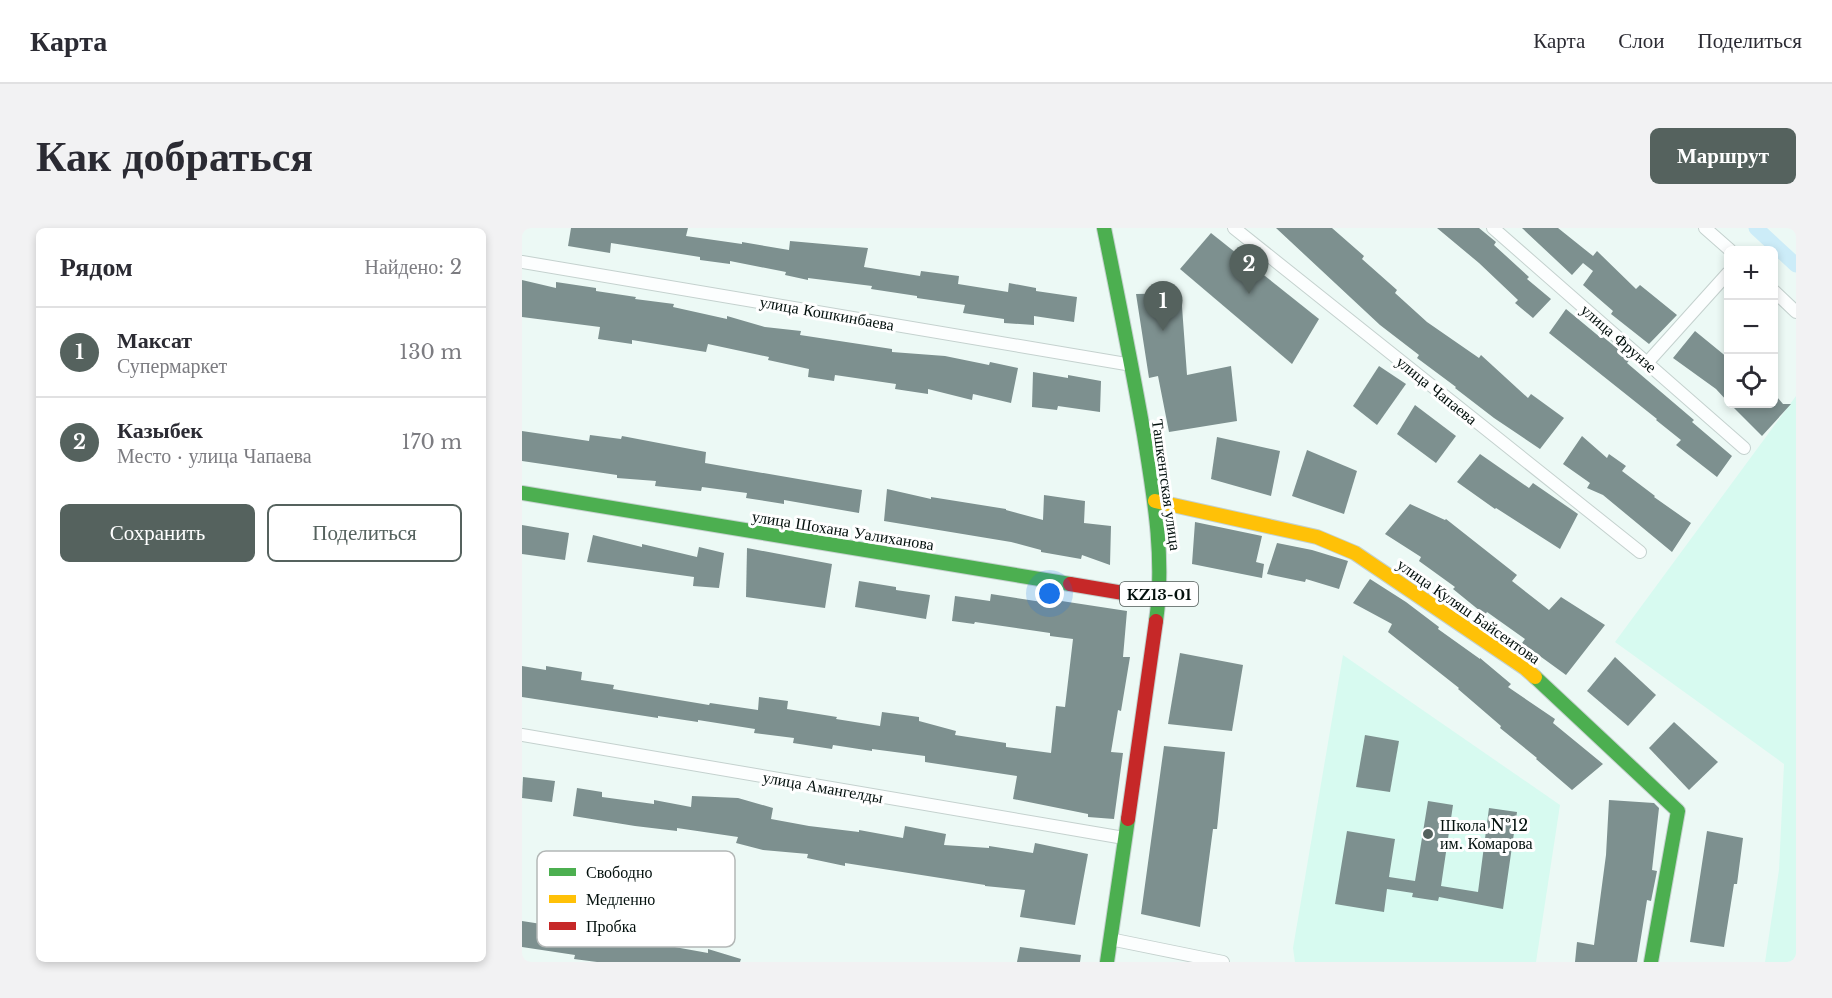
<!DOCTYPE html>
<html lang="ru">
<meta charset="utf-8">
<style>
body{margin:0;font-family:"Libre Baskerville",serif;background:#f2f2f3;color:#2b2b33}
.controls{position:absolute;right:18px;top:18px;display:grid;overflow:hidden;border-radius:9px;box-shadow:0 3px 9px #0003}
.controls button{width:54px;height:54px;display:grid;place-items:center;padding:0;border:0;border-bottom:2px solid #e1e1e2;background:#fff;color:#2b2b33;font:30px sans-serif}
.you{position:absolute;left:528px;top:366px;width:21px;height:21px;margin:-15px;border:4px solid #fff;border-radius:50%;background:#1a73e8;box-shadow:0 0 0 9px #1a73e833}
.badge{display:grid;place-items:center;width:39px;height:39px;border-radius:50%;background:#55625e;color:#fff;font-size:20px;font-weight:700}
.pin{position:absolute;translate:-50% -50px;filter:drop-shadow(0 2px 3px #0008)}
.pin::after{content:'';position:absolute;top:32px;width:21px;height:18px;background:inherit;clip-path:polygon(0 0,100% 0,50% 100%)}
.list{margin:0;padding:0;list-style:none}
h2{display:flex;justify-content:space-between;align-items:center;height:78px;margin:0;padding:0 24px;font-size:26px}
h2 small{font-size:20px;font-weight:400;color:#7c7c81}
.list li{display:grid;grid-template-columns:39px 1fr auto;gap:18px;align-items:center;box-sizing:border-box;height:90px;padding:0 24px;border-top:2px solid #e1e1e2}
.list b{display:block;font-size:22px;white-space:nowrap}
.list p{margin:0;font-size:20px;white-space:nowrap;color:#7c7c81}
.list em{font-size:20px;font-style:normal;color:#7c7c81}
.actions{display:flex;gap:12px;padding:18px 24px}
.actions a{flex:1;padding:14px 0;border:2px solid #55625e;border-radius:9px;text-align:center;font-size:21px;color:#55625e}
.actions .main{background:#55625e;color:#fff}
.icon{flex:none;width:33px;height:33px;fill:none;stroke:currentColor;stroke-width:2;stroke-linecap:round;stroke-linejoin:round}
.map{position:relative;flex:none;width:1274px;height:734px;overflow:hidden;border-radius:9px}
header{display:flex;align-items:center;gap:36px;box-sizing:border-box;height:84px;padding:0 30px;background:#fff;border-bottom:2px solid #e1e1e2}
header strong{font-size:28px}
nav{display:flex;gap:33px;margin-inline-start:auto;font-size:21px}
.intro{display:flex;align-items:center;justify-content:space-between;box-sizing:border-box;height:144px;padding:0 36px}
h1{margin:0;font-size:42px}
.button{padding:15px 27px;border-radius:9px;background:#55625e;color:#fff;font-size:21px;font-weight:700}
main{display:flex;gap:36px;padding:0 36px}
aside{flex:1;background:#fff;border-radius:9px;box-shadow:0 3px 9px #0003}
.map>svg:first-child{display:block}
</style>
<header>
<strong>Карта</strong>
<nav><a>Карта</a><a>Слои</a><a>Поделиться</a></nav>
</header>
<div class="intro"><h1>Как добраться</h1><a class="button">Маршрут</a></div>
<main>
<aside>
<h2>Рядом<small>Найдено: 2</small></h2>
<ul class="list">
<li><span class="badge">1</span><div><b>Максат</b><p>Супермаркет</p></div><em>130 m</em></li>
<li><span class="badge">2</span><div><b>Казыбек</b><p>Место · улица Чапаева</p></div><em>170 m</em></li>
</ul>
<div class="actions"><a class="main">Сохранить</a><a>Поделиться</a></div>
</aside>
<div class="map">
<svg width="1274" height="734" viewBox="0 0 1274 734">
<rect width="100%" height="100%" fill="#ecf9f5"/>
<g fill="#d7faf0">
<path d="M 1274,168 L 1274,734 L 1243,734 L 1257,642 L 1262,536 L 1093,414 Z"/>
<path d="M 821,427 L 1038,577 L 1014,734 L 773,734 L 771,720 Z"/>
</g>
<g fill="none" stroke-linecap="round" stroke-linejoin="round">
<path stroke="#ccecf8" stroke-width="15" d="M 1234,0 L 1274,37"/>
</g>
<g fill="#7d908f">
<path d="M 49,0 L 166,0 L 164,8 L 220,16 L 220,14 L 267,22 L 268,13 L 346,20 L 342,39 L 398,48 L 399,43 L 437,48 L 436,56 L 486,64 L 487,55 L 514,60 L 514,63 L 555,69 L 552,94 L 512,88 L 512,97 L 482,95 L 482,91 L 441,85 L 443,77 L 395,70 L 395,68 L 349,61 L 350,58 L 286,50 L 286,52 L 263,47 L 264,44 L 208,33 L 208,36 L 178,32 L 178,29 L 89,15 L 88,25 L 46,18 Z"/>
<path d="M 754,0 L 810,0 L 842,28 L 840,31 L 875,62 L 873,65 L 905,94 L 957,130 L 959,127 L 1006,170 L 1009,166 L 1042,190 L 1018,221 L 972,190 L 933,160 L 934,159 L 895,130 L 897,127 L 858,97 Z"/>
<path d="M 915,0 L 957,0 L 974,14 L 972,17 L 1007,49 L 1005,51 L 1029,71 L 1011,90 L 993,75 L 996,72 L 957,35 Z"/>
<path d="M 1000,0 L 1036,0 L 1071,28 L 1075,23 L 1114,61 L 1118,57 L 1155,87 L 1127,116 L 1089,86 L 1091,83 L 1061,57 L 1071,43 L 1061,35 L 1050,47 Z"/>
<path d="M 689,5 L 797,91 L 770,136 L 658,41 Z"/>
<path d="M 0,52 L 34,60 L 34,54 L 74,60 L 74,63 L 114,69 L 113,71 L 152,76 L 151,79 L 205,91 L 205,88 L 243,99 L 279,103 L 278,107 L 370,121 L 370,124 L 423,128 L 467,137 L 468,134 L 496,140 L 489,175 L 451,166 L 450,172 L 406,161 L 406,166 L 373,161 L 374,156 L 313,147 L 312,153 L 286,149 L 287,141 L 246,132 L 247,129 L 186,116 L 184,124 L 110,112 L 110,116 L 76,111 L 78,99 L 0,89 Z"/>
<path d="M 659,65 L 665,147 L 709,138 L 715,193 L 647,204 L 636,148 L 627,150 L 614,66 Z"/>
<path d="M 1044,81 L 1079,110 L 1080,108 L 1108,131 L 1105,135 L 1172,192 L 1170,194 L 1210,228 L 1195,249 L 1154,217 L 1159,212 L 1134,192 L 1135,191 L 1027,105 Z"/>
<path d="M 1173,103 L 1206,130 L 1206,174 L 1194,161 L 1151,130 Z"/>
<path d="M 857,138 L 884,156 L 855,197 L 831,178 Z"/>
<path d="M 511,144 L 546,150 L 546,147 L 579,153 L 578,184 L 536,178 L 535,182 L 510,179 Z"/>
<path d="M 1251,164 L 1261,176 L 1269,176 L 1240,208 L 1208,176 L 1251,176 Z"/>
<path d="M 893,177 L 934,208 L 914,235 L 875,206 Z"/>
<path d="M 0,203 L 67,213 L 68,207 L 99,211 L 100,208 L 184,224 L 183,235 L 340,262 L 337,285 L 262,272 L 262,276 L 224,270 L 225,265 L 180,259 L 179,263 L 133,258 L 134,253 L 95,250 L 95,247 L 0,233 Z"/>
<path d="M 1060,208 L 1085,230 L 1087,226 L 1104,238 L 1100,243 L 1133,268 L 1132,269 L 1169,295 L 1150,324 L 1081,267 L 1065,260 L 1068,255 L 1041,236 Z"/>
<path d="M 695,209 L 758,223 L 749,268 L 689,251 Z"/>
<path d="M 785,222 L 835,243 L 822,286 L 770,268 Z"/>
<path d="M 958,226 L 1007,260 L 1011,255 L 1056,286 L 1038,321 L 974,280 L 973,281 L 935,254 Z"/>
<path d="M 365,261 L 409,271 L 409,269 L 484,281 L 484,282 L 521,292 L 522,267 L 563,273 L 562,295 L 589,298 L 588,337 L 560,327 L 559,331 L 519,324 L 519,322 L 489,314 L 362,293 Z"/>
<path d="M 888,276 L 923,292 L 924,291 L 995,347 L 990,353 L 1027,382 L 1039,369 L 1083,397 L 1044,447 L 1000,415 L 1003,411 L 965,384 L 963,387 L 931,361 L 933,359 L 897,333 L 899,329 L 863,306 Z"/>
<path d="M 673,294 L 740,308 L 734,334 L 742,336 L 740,350 L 670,336 Z"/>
<path d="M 0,297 L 47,305 L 43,332 L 0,326 Z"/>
<path d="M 71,307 L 120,319 L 120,316 L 175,329 L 177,319 L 202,325 L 197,360 L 171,358 L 172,349 L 65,334 Z"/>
<path d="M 755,315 L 790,322 L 826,333 L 817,361 L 784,351 L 783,354 L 745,346 Z"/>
<path d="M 225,320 L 310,336 L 303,380 L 224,369 Z"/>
<path d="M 848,351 L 884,374 L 917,399 L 916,401 L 958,431 L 958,430 L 989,456 L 986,459 L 1033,491 L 1031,495 L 1081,536 L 1050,562 L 1014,531 L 1015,530 L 978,500 L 979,498 L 936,461 L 937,460 L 866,404 L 870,396 L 831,375 Z"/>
<path d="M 337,353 L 374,359 L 374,362 L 408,367 L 404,391 L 333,379 Z"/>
<path d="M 469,366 L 533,376 L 533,372 L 605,383 L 601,429 L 608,429 L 599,483 L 596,482 L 589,524 L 601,525 L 592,591 L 566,589 L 566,586 L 491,571 L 495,548 L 403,534 L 403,528 L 350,521 L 350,523 L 311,517 L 310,521 L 271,515 L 272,510 L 232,505 L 233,501 L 176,492 L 176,494 L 136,488 L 136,490 L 0,469 L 0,438 L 24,442 L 24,438 L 60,444 L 59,452 L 92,457 L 91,461 L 187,477 L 188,475 L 236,482 L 237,469 L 266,473 L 265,481 L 315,489 L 314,491 L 358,498 L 360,484 L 397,489 L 397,493 L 434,503 L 433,507 L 484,515 L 484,519 L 529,525 L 534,478 L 543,479 L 551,411 L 528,408 L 528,405 L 453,394 L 452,396 L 430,393 L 433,368 L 468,373 Z"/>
<path d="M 658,425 L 721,437 L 710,503 L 646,496 Z"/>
<path d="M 1093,429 L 1134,467 L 1106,498 L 1065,463 Z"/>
<path d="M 1152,494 L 1196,534 L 1167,562 L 1127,520 Z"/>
<path d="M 843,507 L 877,513 L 868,564 L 834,559 Z"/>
<path d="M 642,518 L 703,524 L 695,601 L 691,601 L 678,699 L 619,686 Z"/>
<path d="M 1,549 L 33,553 L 30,574 L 0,570 Z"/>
<path d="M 55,560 L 80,564 L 80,569 L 132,576 L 132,572 L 169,579 L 170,568 L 216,570 L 251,580 L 249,591 L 287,598 L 337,604 L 337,602 L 381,610 L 383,598 L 424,606 L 422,617 L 467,620 L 467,618 L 511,625 L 513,615 L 566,626 L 553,697 L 498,689 L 503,662 L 463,658 L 463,657 L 323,635 L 323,638 L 285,630 L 286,626 L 241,622 L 214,615 L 216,609 L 155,600 L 155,603 L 113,598 L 51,588 Z"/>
<path d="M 1087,572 L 1132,575 L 1137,580 L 1130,642 L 1135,643 L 1129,673 L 1125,672 L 1115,734 L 1053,734 L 1055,714 L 1072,717 L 1084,627 Z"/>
<path d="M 906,573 L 931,577 L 919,658 L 956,664 L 967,580 L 995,584 L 981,681 L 917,669 L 916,673 L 890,669 L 891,665 L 865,661 L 862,684 L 813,676 L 825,603 L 873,611 L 867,649 L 893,653 Z"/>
<path d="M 1185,603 L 1221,610 L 1215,656 L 1212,656 L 1202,719 L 1168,714 Z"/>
<path d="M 0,693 L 58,702 L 59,698 L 137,711 L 136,716 L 186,725 L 186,721 L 219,731 L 218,734 L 75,734 L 52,731 L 53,727 L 0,719 Z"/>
<path d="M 498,719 L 559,727 L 558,734 L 495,734 Z"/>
</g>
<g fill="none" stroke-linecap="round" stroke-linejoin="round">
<defs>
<g id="street">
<path d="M 712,0 L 1118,324"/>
<path d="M 971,0 L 1222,220"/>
<path d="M 1183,0 L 1208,22"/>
<path d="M 0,34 L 610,137"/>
<path d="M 1252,63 L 1274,84"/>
<path d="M 1125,135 L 1206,45"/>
<path d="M 0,507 L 602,610"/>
<path d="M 588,711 L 701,734"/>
</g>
<g id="fast">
<path d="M 582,0 C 596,69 610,138 622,207 C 632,269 643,330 634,393"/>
<path d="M 0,265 L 548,356"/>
<path d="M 1013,449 L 1156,583 L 1129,734"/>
<path d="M 585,734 L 606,591"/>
</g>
<path id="slow" d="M 633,273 L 795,309 L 833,325 L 1003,440 L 1013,449"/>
<g id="jam">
<path d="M 548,356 L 637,371"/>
<path d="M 606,591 L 634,393"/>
</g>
</defs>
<use href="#street" stroke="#c4d1ce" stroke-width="14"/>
<use href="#fast" stroke="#c4d1ce" stroke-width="16"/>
<use href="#slow" stroke="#c4d1ce" stroke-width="16"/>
<use href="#jam" stroke="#c4d1ce" stroke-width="16"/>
<use href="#street" stroke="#fcfefe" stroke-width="12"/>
<use href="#fast" stroke="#4caf50" stroke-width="14"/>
<use href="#slow" stroke="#ffc107" stroke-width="14"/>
<use href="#jam" stroke="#c62828" stroke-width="14"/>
</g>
<circle fill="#55625e" stroke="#fff" stroke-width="2" cx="906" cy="606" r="6"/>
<g text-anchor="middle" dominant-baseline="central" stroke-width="6" stroke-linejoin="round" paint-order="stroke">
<rect fill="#fff" stroke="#4f5856" stroke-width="1.5" x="598" y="354" width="78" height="24" rx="4.5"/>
<g font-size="15" font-weight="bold" fill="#03100d">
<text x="637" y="366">KZ13-01</text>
</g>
<g font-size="16" fill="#03100d" stroke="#fff">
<text transform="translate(305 85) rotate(10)">улица Кошкинбаева</text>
<text transform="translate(1097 110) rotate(41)">улица Фрунзе</text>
<text transform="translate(915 162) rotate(39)">улица Чапаева</text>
<text transform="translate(645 257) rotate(82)">Ташкентская улица</text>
<text transform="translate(321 302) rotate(9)">улица Шохана Уалиханова</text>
<text transform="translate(947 383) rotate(35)">улица Куляш Байсеитова</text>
<text transform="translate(301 559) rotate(10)">улица Амангелды</text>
</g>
<g font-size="16" fill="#03100d" stroke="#fff" text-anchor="start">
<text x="918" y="597">Школа №12<tspan x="918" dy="18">им. Комарова</tspan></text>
</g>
</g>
<rect x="15" y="623" width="198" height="96" rx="9" fill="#fff" stroke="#b3b7b6" stroke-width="1.5"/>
<rect x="27" y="640" width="27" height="8" fill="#4caf50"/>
<rect x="27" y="667" width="27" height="8" fill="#ffc107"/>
<rect x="27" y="694" width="27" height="8" fill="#c62828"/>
<g font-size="16" fill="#03100d">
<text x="64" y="650">Свободно</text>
<text x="64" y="677">Медленно</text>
<text x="64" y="704">Пробка</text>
</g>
</svg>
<div class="controls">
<button>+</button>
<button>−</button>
<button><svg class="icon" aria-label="locate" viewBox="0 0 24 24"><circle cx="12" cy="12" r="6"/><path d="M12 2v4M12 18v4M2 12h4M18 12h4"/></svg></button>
</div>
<div class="you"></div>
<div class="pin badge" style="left:641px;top:103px">1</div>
<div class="pin badge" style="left:727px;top:66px">2</div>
</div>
</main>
